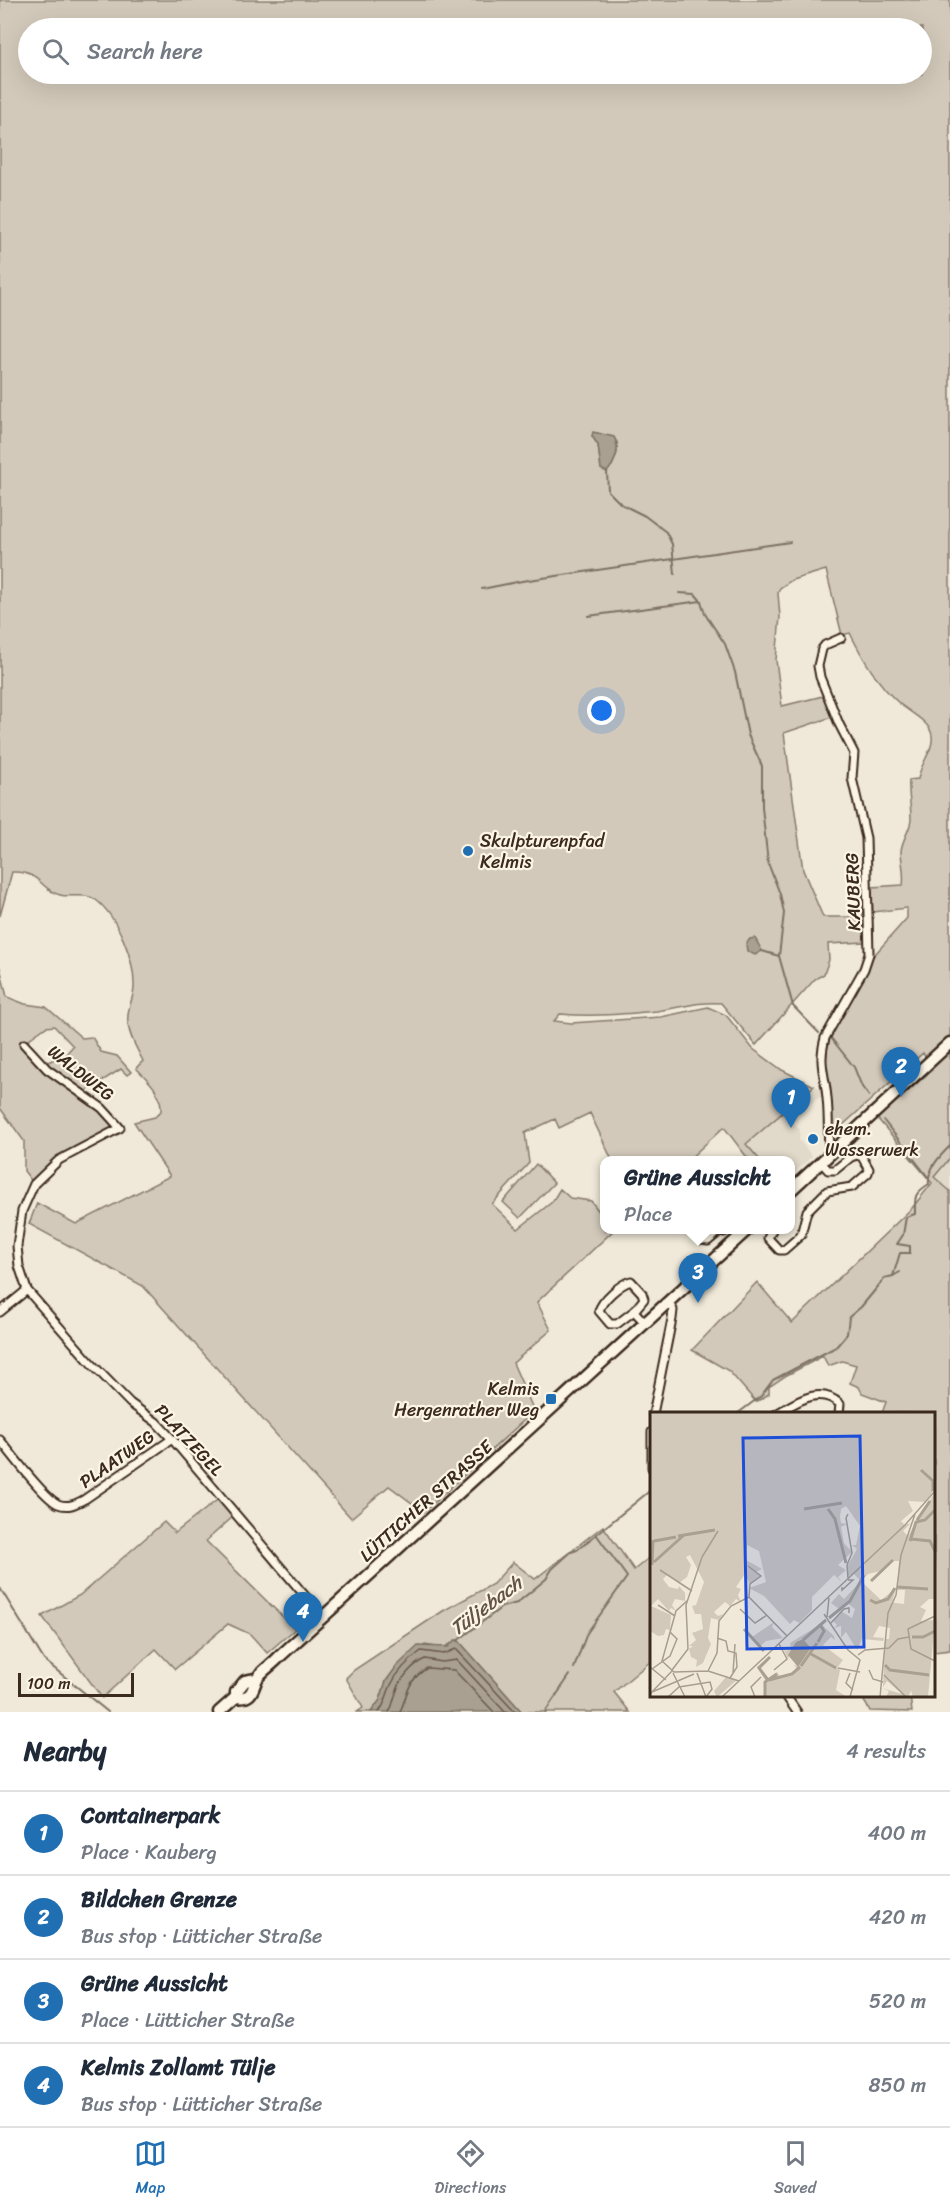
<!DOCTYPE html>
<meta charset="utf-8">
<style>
body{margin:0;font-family:Sriracha,sans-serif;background:#f6f6f7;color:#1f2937}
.scale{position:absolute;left:18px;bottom:15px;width:116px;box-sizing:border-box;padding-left:6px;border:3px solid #3b2a1e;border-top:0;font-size:16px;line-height:21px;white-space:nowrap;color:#3b2a1e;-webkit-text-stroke:4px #fcf5e5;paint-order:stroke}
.you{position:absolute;left:602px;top:711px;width:21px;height:21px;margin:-15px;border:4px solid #fff;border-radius:50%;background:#1a73e8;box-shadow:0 0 0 9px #1a73e833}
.badge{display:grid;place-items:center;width:39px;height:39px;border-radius:50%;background:#1f6fb2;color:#fff;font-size:20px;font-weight:700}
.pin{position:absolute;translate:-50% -50px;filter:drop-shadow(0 2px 3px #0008)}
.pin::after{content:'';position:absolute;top:32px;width:21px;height:18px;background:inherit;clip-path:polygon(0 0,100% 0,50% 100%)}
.popup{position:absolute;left:600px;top:1156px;width:195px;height:78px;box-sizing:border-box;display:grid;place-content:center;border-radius:12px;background:#fff;filter:drop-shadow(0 2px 4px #0005);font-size:20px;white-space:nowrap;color:#747a83}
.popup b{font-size:22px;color:#1f2937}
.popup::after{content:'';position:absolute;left:50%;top:100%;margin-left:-12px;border:12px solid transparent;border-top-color:#fff}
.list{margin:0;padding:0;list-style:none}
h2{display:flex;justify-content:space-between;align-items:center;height:78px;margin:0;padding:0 24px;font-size:26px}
h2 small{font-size:20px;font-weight:400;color:#747a83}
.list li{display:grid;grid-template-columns:39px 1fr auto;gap:18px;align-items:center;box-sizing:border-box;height:84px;padding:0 24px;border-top:2px solid #e0e1e3}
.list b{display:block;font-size:22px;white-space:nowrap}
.list p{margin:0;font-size:20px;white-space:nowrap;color:#747a83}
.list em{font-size:20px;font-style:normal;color:#747a83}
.icon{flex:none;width:33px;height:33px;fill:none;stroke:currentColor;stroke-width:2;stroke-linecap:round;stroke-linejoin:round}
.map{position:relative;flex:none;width:950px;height:1712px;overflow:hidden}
.search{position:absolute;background:#fff;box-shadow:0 6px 24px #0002;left:18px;right:18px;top:18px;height:66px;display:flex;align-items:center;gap:15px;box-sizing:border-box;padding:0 21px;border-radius:33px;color:#747a83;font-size:22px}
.sheet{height:414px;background:#fff}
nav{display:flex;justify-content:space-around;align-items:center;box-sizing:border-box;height:84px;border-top:2px solid #e0e1e3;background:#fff;font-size:16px;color:#747a83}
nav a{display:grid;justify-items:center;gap:3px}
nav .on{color:#1f6fb2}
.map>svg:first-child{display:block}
</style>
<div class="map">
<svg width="950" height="1712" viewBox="0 0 950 1712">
<rect width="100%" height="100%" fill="#f0e9d9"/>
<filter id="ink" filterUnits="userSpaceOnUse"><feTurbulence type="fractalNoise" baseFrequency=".0167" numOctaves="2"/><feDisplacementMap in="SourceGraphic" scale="12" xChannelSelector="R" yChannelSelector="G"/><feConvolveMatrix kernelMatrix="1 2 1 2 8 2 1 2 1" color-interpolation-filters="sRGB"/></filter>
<g filter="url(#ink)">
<g fill="#e1d9c9">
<path d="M 814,1086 L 818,1087 L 824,1095 L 807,1105 L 791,1120 L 800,1130 L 799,1140 L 812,1156 L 791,1176 L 791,1160 L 760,1160 L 746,1144 Z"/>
<path d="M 950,1158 L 950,1191 L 934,1177 Z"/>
</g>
<g fill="#d2c9ba" stroke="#867a6c" stroke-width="1.5" fill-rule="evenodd">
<path d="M 0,0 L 950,0 L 950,1158 L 934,1177 L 950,1191 L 950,1650 L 934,1652 L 934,1414 L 882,1413 L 886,1402 L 862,1393 L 859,1387 L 850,1383 L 856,1365 L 842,1361 L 828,1366 L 823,1356 L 787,1375 L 769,1387 L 769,1394 L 756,1402 L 729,1371 L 692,1350 L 757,1282 L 792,1323 L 912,1208 L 932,1183 L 877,1118 L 932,1070 L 923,1053 L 833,1134 L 824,1060 L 829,1038 L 869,961 L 907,918 L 907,908 L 873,912 L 871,887 L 903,885 C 905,872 901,862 901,851 C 902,839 911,829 911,819 C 911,805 908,794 909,780 L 918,779 C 920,764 934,750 932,736 C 931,722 909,712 900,704 C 878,685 863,659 850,633 L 842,635 L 826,570 L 792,580 L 780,588 L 778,593 L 780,617 L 776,660 L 782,706 L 823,696 L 832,717 L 784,733 L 803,870 L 823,917 L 864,917 L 865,942 L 828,944 L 829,960 L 824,974 L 815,979 L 756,1045 L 721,1003 C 699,1001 679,1008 657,1011 C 625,1014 593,1017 560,1014 L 554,1021 L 571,1023 L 661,1017 L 708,1007 L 726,1015 L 753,1049 L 782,1070 L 814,1086 L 746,1144 L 760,1160 L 749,1160 L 724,1127 L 688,1160 L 612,1160 L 590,1113 L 559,1128 L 555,1119 L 525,1133 L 529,1163 L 492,1204 L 518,1229 L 552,1202 L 560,1189 L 570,1198 L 591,1201 L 601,1214 L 605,1211 L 605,1230 L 614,1230 L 537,1302 L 551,1330 L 513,1363 L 534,1411 L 424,1512 L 389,1486 L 351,1518 L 143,1286 L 29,1224 L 37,1203 L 76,1224 L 170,1176 L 134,1122 L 155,1117 L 161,1111 C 162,1092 148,1080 136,1068 L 143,1061 C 137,1049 129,1036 128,1023 C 126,1008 134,999 134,987 C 135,960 117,916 96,900 C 86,892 71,898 60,895 C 40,890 41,871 12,872 L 0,916 ZM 28,28 L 922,28 L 922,74 L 28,74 ZM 597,433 L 605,436 L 609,436 L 617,442 L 617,453 L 612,466 L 601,469 L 598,445 L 592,436 Z"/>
<path d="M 0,967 L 7,997 L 25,1004 L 46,1007 L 82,1038 L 92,1037 L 101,1052 L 117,1056 L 131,1072 L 127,1075 L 121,1069 L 81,1094 L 120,1128 L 59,1159 L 34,1184 L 24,1171 L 24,1141 L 0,1108 ZM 54,1026 L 73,1046 L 66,1054 L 41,1065 L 22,1044 L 46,1027 Z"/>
<path d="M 536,1164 L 554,1183 L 520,1218 L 503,1202 Z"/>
<path d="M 221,1497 L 236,1514 L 206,1541 L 295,1629 L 267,1653 L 250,1634 L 228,1624 L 175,1669 L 156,1649 L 102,1698 L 42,1616 L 80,1595 L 164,1522 L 175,1533 Z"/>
<path d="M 603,1526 L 634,1570 L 651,1556 L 651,1661 L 614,1692 L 630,1712 L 522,1712 L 458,1640 L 443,1648 L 425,1645 L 397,1666 L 386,1681 L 380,1700 L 371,1712 L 357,1712 L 363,1708 L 346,1678 L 354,1670 L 443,1611 L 493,1584 L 513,1562 L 535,1579 Z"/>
<path d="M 861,1696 L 910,1696 L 912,1712 L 870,1711 Z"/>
</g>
<g fill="#aaa091" stroke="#7e7163" stroke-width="1.5">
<path d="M 593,432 L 614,437 C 621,448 615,463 607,472 L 601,469 L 598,445 L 592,436 Z"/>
<path d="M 755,938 L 762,951 L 755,955 L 747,951 L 746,944 L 750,939 Z"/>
<path d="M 455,1640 L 458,1640 L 522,1712 L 371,1712 L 380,1700 L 386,1681 L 397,1666 L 418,1646 L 448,1647 Z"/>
</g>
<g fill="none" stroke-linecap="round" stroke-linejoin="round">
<g stroke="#67594c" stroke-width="1.5">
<path d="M 379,1712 C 386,1703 386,1695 391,1685 C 397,1672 409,1660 421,1651 L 444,1654 L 456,1649 L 515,1712"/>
<path d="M 389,1712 C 393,1706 393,1700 396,1693 C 399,1680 413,1664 425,1659 L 442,1662 L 457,1660 L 505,1712"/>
<path d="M 400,1712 C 408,1693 407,1681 427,1668 L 454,1670 L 494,1712"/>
</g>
<g stroke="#7e7163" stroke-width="2">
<path d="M 607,472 L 608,491 L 621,504 L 645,516 L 666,532 L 672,544 L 675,574"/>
<path d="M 482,589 L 522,581 L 790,542"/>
<path d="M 679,593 L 695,594 L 701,601 L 705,614 L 725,644 L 735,672 L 748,735 L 762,766 L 762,807 L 768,863 L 780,894 L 784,913 L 779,956 L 793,1006 L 819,1033"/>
<path d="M 588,616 L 701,601"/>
<path d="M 762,951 L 779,956"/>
<path d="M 831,1038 L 854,1067 L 862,1087 L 869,1096"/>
<path d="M 884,1121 L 928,1177"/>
<path d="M 893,1276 L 900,1272"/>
<path d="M 737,1414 L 761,1396 L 773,1380 L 836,1347 L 847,1334 L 849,1317 L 861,1307 L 885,1278 L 893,1276 L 900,1253 L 910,1253 L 910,1246 L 897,1244 L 903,1235 L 906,1217 L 915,1214 C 915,1197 913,1194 929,1184 C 927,1169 940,1156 950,1146"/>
<path d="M 0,1588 L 44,1660 L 108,1712"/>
<path d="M 457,1641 L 502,1607 L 517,1603 L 546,1579 L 552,1569 L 571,1552 L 577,1550 L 652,1489"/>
<path d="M 574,1668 L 587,1633 L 627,1577 L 596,1534"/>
<path d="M 545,1712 L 570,1675"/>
</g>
<defs>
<g id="street">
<path d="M 24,1044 L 47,1069 L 102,1108 L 120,1128 L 59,1160 L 34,1184 L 22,1211 L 17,1246 L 19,1266 L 27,1290 L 90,1362 L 130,1403 L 156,1422 L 172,1439 L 323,1617"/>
<path d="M 829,1154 C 828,1136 829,1116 827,1098 C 825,1073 818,1064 825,1038 L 864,969 L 869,954 L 866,838 L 852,778 L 854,753 L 839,724 L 820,677 L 818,666 L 822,649 L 825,645 L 841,638"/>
<path d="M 692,1230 L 701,1240 L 708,1241 L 720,1231 L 724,1232"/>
<path d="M 772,1230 L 768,1238 L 779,1250 L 784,1250 L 801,1235 L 807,1211 L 827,1191 L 852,1187 L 868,1173 L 869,1169 L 862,1157 L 857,1155 L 851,1157 L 835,1170 L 828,1170 L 821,1162"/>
<path d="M 634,1311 L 617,1324 L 610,1324 L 599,1311 C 602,1300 620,1284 631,1281 L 642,1293 L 644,1299 L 634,1311 L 645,1323"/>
<path d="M 0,1312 L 27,1290"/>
<path d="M 653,1414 L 672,1319 L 673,1310 L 668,1301"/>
<path d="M 776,1414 C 797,1402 819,1385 840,1404 L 839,1414"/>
<path d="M 652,1432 L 652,1468"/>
<path d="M 0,1440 C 12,1454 43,1497 58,1504 C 68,1508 76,1504 85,1499 L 172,1439"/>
<path d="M 786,1696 L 797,1712"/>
</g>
<g id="primary">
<path d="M 791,1190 L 950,1043"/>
<path d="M 236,1697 C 254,1700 252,1687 258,1677 C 263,1670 273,1664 279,1657 L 747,1230"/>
<path d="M 219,1712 L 236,1697 L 236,1692 L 245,1681 L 256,1679"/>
</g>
</defs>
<use href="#street" stroke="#3b2a1e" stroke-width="11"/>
<use href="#primary" stroke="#3b2a1e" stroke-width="15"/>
<use href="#street" stroke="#fcf5e5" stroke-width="7"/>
<use href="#primary" stroke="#fcf5e5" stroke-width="10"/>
</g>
</g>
<g fill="#1f6fb2" stroke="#fcf5e5" stroke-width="2">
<circle cx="468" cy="851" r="6"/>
<circle cx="813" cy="1139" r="6"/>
<rect x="545" y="1393" width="12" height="12" rx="3"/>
</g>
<g text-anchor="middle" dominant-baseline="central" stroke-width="4.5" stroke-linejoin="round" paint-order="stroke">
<g font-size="18" fill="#3b2a1e" stroke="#fcf5e5" text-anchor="start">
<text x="480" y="841">Skulpturenpfad<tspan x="480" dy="21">Kelmis</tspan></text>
<text x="825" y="1129">ehem.<tspan x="825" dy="21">Wasserwerk</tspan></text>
<text x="539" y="1389" text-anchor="end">Kelmis<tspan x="539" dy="21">Hergenrather Weg</tspan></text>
</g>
<g font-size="18" fill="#3b2a1e" stroke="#fcf5e5">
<text transform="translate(853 892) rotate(-92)">KAUBERG</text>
<text transform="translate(81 1073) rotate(38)">WALDWEG</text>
<text transform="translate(189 1440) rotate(47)">PLATZEGEL</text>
<text transform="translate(117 1459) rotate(-35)">PLAATWEG</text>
<text transform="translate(426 1501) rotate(-42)">LÜTTICHER STRASSE</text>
</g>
<g font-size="20" font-style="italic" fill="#625346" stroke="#fcf5e5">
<text transform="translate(486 1606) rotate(-37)">Tüljebach</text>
</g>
</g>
<g transform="translate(650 1412)">
<rect width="285" height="285" fill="#f0e9d9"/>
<path d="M 0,0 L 285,0 L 285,77 L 275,90 L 258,89 L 263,99 L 251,109 L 255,113 L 261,111 L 253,119 L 258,124 L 285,80 L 285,187 L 279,187 L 270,195 L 276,198 L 271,209 L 285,208 L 278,285 L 263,285 L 261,279 L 258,285 L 236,285 L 239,279 L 232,276 L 252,282 L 237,269 L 233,275 L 235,227 L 239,227 L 240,216 L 229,214 L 223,225 L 234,226 L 233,229 L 212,227 L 207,238 L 196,220 L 191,226 L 191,214 L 184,216 L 187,213 L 183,209 L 191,199 L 202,206 L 205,197 L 197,191 L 189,197 L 181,191 L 189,182 L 194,187 L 211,169 L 204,162 L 198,164 L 197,155 L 207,137 L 202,133 L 206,133 L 210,114 L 196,94 L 191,97 L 190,105 L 191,111 L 197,112 L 191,115 L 194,131 L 202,140 L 188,153 L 196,158 L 188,165 L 192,170 L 184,163 L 162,185 L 162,198 L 149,211 L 144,208 L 140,212 L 114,184 L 99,176 L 116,170 L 109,139 L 97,133 L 96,148 L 112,157 L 106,160 L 111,164 L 100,172 L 95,162 L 86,175 L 91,177 L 88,183 L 91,190 L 86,187 L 80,194 L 75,190 L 64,200 L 68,204 L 73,202 L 69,208 L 61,206 L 58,226 L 61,232 L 53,251 L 46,255 L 47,248 L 41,245 L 39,237 L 43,234 L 39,234 L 46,228 L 42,221 L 53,217 L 51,202 L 45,202 L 42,194 L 46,193 L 54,170 L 40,143 L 36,145 L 41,153 L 37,165 L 29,171 L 17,163 L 13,167 L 19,175 L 28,177 L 29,174 L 35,181 L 35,189 L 25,187 L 22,193 L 26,199 L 21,196 L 19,199 L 8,187 L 1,194 L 21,203 L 20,218 L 16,217 L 14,223 L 8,224 L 0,219 ZM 243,149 L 249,149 L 247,178 L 255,178 L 254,192 L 238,190 L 242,190 L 246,176 L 231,188 L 211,169 L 218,162 L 231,159 L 223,169 ZM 124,210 L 122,215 L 133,226 L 116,229 L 109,235 L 102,225 ZM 171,212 L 184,224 L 185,228 L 181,225 L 173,233 L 193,248 L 187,256 L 190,258 L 186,278 L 197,285 L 114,285 L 115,268 L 107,255 L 120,243 L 109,256 L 118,266 L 127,260 L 131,266 L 144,261 L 148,258 L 144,253 L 148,254 L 161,236 L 153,227 L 146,230 L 138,247 L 133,236 L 136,239 L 141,235 L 140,231 ZM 76,265 L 87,268 L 67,285 L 64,279 Z" fill="#d2c9ba" fill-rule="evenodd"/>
<path d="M 153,227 L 161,236 L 148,255 L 138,243 L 146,230 Z" fill="#aaa091"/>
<path fill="none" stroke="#aaa091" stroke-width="3" d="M 271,58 L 283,69 L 283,79M 154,97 L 192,91M 178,97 L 185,107 L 196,151M 267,108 L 280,89M 28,124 L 65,118M 261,127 L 280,129 L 285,139M 4,129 L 26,125M 260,129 L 266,110 L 275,108 L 285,98M 4,150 L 34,123M 2,153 L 3,128M 221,169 L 243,148M 247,175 L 278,177M 220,188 L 226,191 L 238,187 L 245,176M 179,206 L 200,189 L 214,163M 94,217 L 114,239M 262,225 L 273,225 L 285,219M 153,228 L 176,208M 168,230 L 174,219 L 171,214M 161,242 L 186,256M 235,253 L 240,258 L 279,263M 151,254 L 167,231M 118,268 L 109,256 L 120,245M 119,268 L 142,262 L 150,255M 115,285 L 115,270 L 127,262"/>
<path fill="none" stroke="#a89d8e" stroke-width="1.5" d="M 98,154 L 111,164 L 100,172 L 99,185M 10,158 L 42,179M 198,166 L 197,153 L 202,141 L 196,106 L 198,102M 192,175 L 192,178 L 203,168 L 198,168M 99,185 L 137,224M 38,188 L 26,199 L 12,249 L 24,260 L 58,259M 8,193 L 25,204M 90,197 L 105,211 L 117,203M 174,202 L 198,238 L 210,248 L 200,285M 285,204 L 258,217 L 261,237 L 285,249M 177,205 L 179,186M 180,212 L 194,197 L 199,196 L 199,201M 67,226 L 76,229 L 78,239 L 86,241 L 87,255 L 80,266M 208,243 L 215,238 L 239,236 L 248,227 L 259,225M 0,255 L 16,268M 188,256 L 210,260M 2,257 L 20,244 L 27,227 L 20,220M 22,258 L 38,237 L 36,193 L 52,145 L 68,119M 124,258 L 137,247 L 129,232M 219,258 L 223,267 L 233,270M 58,259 L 67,241 L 69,209 L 81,194 L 99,185M 58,259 L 89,269M 23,261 L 35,285M 47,261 L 56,285M 83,261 L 85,232M 200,261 L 196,271 L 203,278M 234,263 L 256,285M 2,280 L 44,262M 0,282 L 22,259M 18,285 L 29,275 L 60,270 L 62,277 L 56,285M 72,285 L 255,113 L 285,79M 105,285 L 101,275 L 111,265M 230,285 L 238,201 L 246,183 L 251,143 L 265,102"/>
<path fill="#1d4ed8" fill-opacity="0.15" stroke="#1d4ed8" stroke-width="3" d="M 210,24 L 214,235 L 97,237 L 93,26 Z"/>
<rect width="285" height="285" fill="none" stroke="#3b2a1e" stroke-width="3"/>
</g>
</svg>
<div class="scale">100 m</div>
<div class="you"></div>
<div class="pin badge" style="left:791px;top:1128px">1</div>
<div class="pin badge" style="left:901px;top:1097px">2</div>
<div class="pin badge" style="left:698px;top:1303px">3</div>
<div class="popup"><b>Grüne Aussicht</b>Place</div>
<div class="pin badge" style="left:303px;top:1642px">4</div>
<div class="search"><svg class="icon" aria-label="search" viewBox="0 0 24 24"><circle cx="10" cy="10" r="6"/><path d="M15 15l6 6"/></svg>Search here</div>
</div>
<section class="sheet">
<h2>Nearby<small>4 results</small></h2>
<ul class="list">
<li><span class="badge">1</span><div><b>Containerpark</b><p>Place · Kauberg</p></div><em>400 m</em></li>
<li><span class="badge">2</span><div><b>Bildchen Grenze</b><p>Bus stop · Lütticher Straße</p></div><em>420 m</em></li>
<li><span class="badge">3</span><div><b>Grüne Aussicht</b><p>Place · Lütticher Straße</p></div><em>520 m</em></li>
<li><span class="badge">4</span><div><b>Kelmis Zollamt Tülje</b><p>Bus stop · Lütticher Straße</p></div><em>850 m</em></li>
</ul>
</section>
<nav>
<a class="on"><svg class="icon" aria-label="map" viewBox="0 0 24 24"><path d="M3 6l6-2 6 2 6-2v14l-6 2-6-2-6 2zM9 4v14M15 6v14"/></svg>Map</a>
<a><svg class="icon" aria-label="directions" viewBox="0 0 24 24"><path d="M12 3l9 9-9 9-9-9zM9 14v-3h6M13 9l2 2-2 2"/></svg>Directions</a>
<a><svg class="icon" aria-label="saved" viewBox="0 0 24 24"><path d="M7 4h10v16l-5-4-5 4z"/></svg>Saved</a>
</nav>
